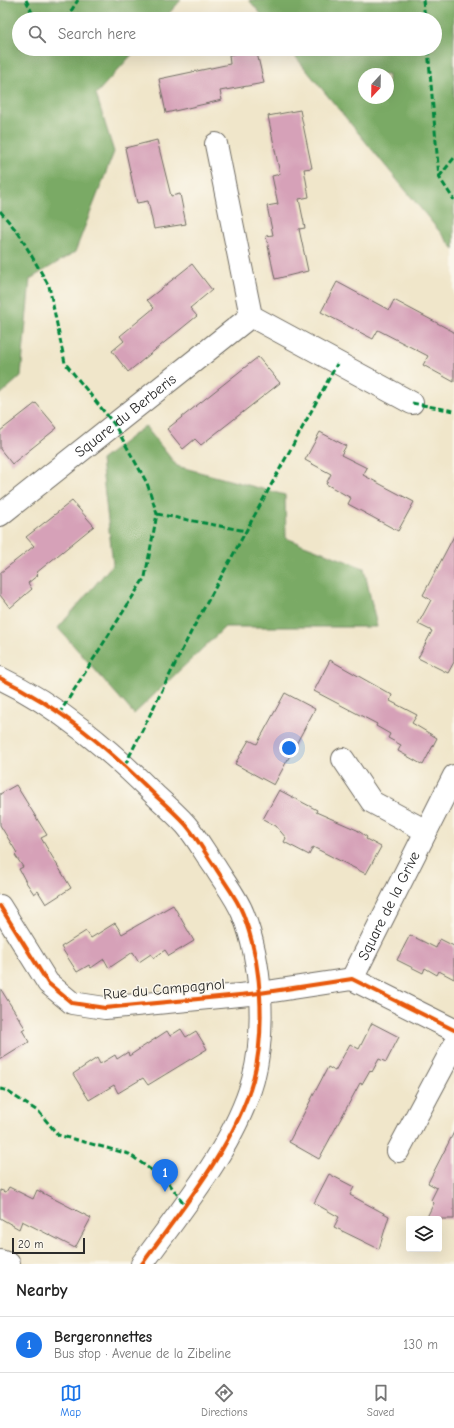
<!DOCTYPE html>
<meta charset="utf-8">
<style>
body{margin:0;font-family:"Comic Neue",sans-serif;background:#f2f2f2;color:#222}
.controls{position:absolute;right:12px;bottom:12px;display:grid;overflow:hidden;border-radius:4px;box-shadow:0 4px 16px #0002}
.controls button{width:36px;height:36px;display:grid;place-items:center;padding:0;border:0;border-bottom:1px solid #e0e0e0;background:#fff;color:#222;font:20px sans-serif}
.compass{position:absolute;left:358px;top:68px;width:36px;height:36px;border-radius:50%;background:#fff;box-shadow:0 4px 16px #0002;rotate:202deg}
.scale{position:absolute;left:12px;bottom:10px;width:73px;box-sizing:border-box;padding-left:4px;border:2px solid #2b2b2b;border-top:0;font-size:11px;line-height:14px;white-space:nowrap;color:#2b2b2b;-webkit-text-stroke:3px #fbf7ec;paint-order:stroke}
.you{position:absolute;left:289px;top:748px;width:14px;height:14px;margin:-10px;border:3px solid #fff;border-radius:50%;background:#1a73e8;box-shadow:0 0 0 6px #1a73e833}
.badge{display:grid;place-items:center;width:26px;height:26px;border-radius:50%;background:#1a73e8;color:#fff;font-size:13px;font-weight:700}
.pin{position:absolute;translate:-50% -33px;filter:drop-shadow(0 1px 2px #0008)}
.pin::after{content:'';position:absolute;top:21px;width:14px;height:12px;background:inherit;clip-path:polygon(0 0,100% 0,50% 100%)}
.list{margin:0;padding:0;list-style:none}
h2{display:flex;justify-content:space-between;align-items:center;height:52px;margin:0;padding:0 16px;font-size:17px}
h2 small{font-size:13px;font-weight:400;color:#767676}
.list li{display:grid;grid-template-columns:26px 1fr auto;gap:12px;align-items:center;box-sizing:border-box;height:56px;padding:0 16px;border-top:1px solid #e0e0e0}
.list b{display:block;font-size:15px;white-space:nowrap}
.list p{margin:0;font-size:13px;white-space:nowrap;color:#767676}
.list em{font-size:13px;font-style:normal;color:#767676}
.icon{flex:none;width:22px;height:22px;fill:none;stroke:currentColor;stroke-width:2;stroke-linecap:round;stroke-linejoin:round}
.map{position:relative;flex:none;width:454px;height:1264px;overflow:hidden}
.search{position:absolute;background:#fff;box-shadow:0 4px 16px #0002;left:12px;right:12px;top:12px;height:44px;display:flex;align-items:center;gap:10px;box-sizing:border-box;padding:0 14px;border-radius:22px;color:#767676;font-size:15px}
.sheet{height:108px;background:#fff}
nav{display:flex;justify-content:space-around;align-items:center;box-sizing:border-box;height:56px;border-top:1px solid #e0e0e0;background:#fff;font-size:11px;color:#767676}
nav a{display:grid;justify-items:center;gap:2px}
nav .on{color:#1a73e8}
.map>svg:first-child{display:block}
</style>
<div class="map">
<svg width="454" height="1264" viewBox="0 0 454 1264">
<rect width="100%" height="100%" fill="#fbf7ec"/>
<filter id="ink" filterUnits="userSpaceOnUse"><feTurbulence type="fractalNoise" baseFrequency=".025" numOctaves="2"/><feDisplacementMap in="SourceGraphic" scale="8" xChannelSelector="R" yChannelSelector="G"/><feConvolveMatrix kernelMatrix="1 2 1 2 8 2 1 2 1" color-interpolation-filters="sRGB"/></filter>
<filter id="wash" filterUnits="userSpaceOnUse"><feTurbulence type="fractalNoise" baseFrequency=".012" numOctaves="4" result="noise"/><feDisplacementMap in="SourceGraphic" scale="16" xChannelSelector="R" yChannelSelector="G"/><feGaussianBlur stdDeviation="0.9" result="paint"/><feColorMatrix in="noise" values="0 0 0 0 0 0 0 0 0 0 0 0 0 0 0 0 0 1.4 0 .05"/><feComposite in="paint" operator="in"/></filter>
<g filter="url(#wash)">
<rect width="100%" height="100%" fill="#f0e6ca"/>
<g fill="#7aaa65" stroke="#526a48" fill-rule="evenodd">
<path d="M 0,0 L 181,0 L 164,19 L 19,19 L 19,49 L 137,49 L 96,94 L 114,152 L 75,252 L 30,279 L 21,376 L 0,395 Z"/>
<path d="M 249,0 L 454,0 L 454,249 L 289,49 L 435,49 L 435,19 L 265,19 ZM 364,74 L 388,74 L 388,98 L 364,98 Z"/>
<path d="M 145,426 L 177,466 L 285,495 L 286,538 L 364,568 L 377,627 L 225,627 L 134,714 L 58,628 L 113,564 L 101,460 Z"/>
</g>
<g id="blocks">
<g fill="#d6a1b8">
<path d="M 256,49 L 264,83 L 220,91 L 222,100 L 166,113 L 159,79 L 230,64 L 229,55 Z"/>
<path d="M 300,110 L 312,168 L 304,169 L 309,197 L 299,199 L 305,228 L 299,229 L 308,271 L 275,279 L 266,236 L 273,235 L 267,206 L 278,204 L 272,176 L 280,174 L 268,116 Z"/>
<path d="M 157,140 L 171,196 L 180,194 L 186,224 L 154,229 L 148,201 L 137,203 L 125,148 Z"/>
<path d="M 192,264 L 212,290 L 190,308 L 197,316 L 128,372 L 112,351 L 124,341 L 120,336 L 154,308 L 147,300 Z"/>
<path d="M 337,282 L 389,310 L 394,300 L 454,332 L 454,382 L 423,365 L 428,356 L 378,330 L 373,339 L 321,312 Z"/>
<path d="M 258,357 L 280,383 L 201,445 L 195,439 L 183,449 L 167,429 Z"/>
<path d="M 36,403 L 57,428 L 12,464 L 0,449 L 0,431 Z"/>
<path d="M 320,432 L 346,446 L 341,455 L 367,468 L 363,475 L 414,502 L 398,531 L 348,504 L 351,498 L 326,484 L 331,474 L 305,460 Z"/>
<path d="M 72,501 L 94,526 L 36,573 L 38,575 L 28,583 L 32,589 L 10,608 L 0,595 L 0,573 L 34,546 L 26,537 Z"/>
<path d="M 454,536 L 454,662 L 448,673 L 418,658 L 432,631 L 418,624 L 431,600 L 423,595 Z"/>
<path d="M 330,660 L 392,695 L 390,701 L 417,715 L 412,723 L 437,738 L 423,765 L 398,751 L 401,745 L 388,738 L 390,734 L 376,726 L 377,724 L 314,691 Z"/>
<path d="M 285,693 L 315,709 L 274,785 L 235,764 L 249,740 L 257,744 Z"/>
<path d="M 16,785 L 47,835 L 41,838 L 71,888 L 46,904 L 38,891 L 34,894 L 26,882 L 19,869 L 23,867 L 15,855 L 17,853 L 0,825 L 0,794 Z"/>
<path d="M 279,790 L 317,810 L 316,812 L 357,830 L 367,837 L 366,839 L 381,847 L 366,874 L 313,847 L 309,855 L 284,842 L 286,838 L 276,826 L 263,819 Z"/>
<path d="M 173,905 L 194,941 L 169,956 L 165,950 L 154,958 L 151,954 L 139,962 L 133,952 L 109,968 L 104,959 L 91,968 L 89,965 L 77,972 L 61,947 L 86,931 L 91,938 L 115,923 L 122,934 Z"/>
<path d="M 410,935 L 436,948 L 440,939 L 454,946 L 454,979 L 439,971 L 437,975 L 425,968 L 423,973 L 397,960 Z"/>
<path d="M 0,988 L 25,1028 L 22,1030 L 29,1042 L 0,1060 Z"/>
<path d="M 372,1023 L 399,1037 L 386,1062 L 379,1059 L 372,1072 L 370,1070 L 362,1084 L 360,1083 L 319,1159 L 289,1142 L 328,1067 L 335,1071 L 350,1044 L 359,1049 Z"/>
<path d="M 181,1029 L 186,1037 L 196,1031 L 207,1049 L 148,1085 L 143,1078 L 118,1093 L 114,1085 L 89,1100 L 73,1074 L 97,1058 L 100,1064 L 115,1055 L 117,1059 L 128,1052 L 129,1056 L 167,1031 L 170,1036 Z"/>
<path d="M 454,1132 L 454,1219 L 426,1219 L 434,1203 L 431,1200 L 437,1188 L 428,1183 Z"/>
<path d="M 329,1174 L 354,1187 L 350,1195 L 389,1216 L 379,1249 L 334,1227 L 339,1217 L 314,1203 Z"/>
<path d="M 9,1187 L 33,1199 L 37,1190 L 91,1218 L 75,1248 L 22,1221 L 19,1229 L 0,1218 L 0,1190 L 6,1192 Z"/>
</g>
</g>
</g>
<g filter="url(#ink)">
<use href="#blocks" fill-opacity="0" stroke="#706c63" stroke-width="1"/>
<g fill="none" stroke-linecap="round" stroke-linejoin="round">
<defs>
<g id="minor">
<path d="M 216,144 L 251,316 L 412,403"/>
<path id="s1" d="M 0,515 L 251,316"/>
<path d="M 0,678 C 59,706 111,751 157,797 C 167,806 177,815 186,825 C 197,838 205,853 215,867 C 224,882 237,898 243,914 C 262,962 266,1030 253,1080 C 235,1145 181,1210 142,1264"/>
<path d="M 343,759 L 372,802 L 426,831"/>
<path d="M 0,906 L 48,983 L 72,1003 L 105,1008 L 260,993 L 352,979 L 454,1030"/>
<path id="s2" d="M 352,979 L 454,776"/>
<path d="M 398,1151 L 454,1046"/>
<path d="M 0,1261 L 9,1264"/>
</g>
</defs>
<use href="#minor" stroke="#706c63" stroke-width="24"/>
<use href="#minor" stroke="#fff" stroke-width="22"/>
<g stroke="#00873e" stroke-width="3" stroke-dasharray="6 3" stroke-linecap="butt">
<path d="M 26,0 L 35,19"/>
<path d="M 423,0 L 425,19"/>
<path d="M 66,19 L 78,0"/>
<path d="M 428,49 L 439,177 L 454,200"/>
<path d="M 439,177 L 454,158"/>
<path d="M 0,211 L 19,234 L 49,286 L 65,363 L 114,424 L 147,483 L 157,514 L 145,577 L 59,714"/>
<path d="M 412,403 L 454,411"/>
<path d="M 157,514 L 246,531"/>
<path d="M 125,765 L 191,632 L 337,364"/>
<path d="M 0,1089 L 5,1090 L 39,1112 L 58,1135 L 129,1154 L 168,1182 L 185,1205"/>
</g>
<defs>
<g id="cycleway">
<path d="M 0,678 C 59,706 111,751 157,797 C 167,806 177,815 186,825 C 197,838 205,853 215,867 C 224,882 237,898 243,914 C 262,962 266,1030 253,1080 C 235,1145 181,1210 142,1264"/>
<path d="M 0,906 L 48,983 L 72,1003 L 105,1008 L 260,993 L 352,979 L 454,1030"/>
</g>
</defs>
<use href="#cycleway" stroke="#fbf7ec" stroke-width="6"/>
<use href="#cycleway" stroke="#e8590c" stroke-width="4"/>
</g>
</g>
<g text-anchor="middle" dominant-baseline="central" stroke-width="3" stroke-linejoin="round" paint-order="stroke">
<g font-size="15" fill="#2b2b2b" stroke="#fbf7ec">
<text stroke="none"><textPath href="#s1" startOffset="160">Square du Berberis</textPath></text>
<text stroke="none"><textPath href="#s2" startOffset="82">Square de la Grive</textPath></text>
<text transform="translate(164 989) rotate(-5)">Rue du Campagnol</text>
</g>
</g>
</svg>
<div class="controls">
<button><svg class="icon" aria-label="layers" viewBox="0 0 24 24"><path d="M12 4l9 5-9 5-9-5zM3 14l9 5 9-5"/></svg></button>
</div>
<svg class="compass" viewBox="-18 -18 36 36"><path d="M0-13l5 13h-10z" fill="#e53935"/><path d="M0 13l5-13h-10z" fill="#767676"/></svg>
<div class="scale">20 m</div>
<div class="you"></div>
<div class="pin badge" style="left:165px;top:1192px">1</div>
<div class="search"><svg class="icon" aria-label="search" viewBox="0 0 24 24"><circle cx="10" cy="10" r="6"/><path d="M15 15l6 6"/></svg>Search here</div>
</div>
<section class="sheet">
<h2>Nearby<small></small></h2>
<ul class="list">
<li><span class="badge">1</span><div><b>Bergeronnettes</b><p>Bus stop · Avenue de la Zibeline</p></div><em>130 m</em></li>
</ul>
</section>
<nav>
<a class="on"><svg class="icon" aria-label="map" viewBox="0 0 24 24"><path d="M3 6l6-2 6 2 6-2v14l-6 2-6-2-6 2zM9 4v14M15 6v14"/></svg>Map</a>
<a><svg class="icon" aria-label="directions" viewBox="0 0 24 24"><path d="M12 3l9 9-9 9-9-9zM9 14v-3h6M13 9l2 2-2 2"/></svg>Directions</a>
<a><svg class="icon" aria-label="saved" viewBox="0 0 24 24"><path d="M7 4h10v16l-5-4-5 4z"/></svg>Saved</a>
</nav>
